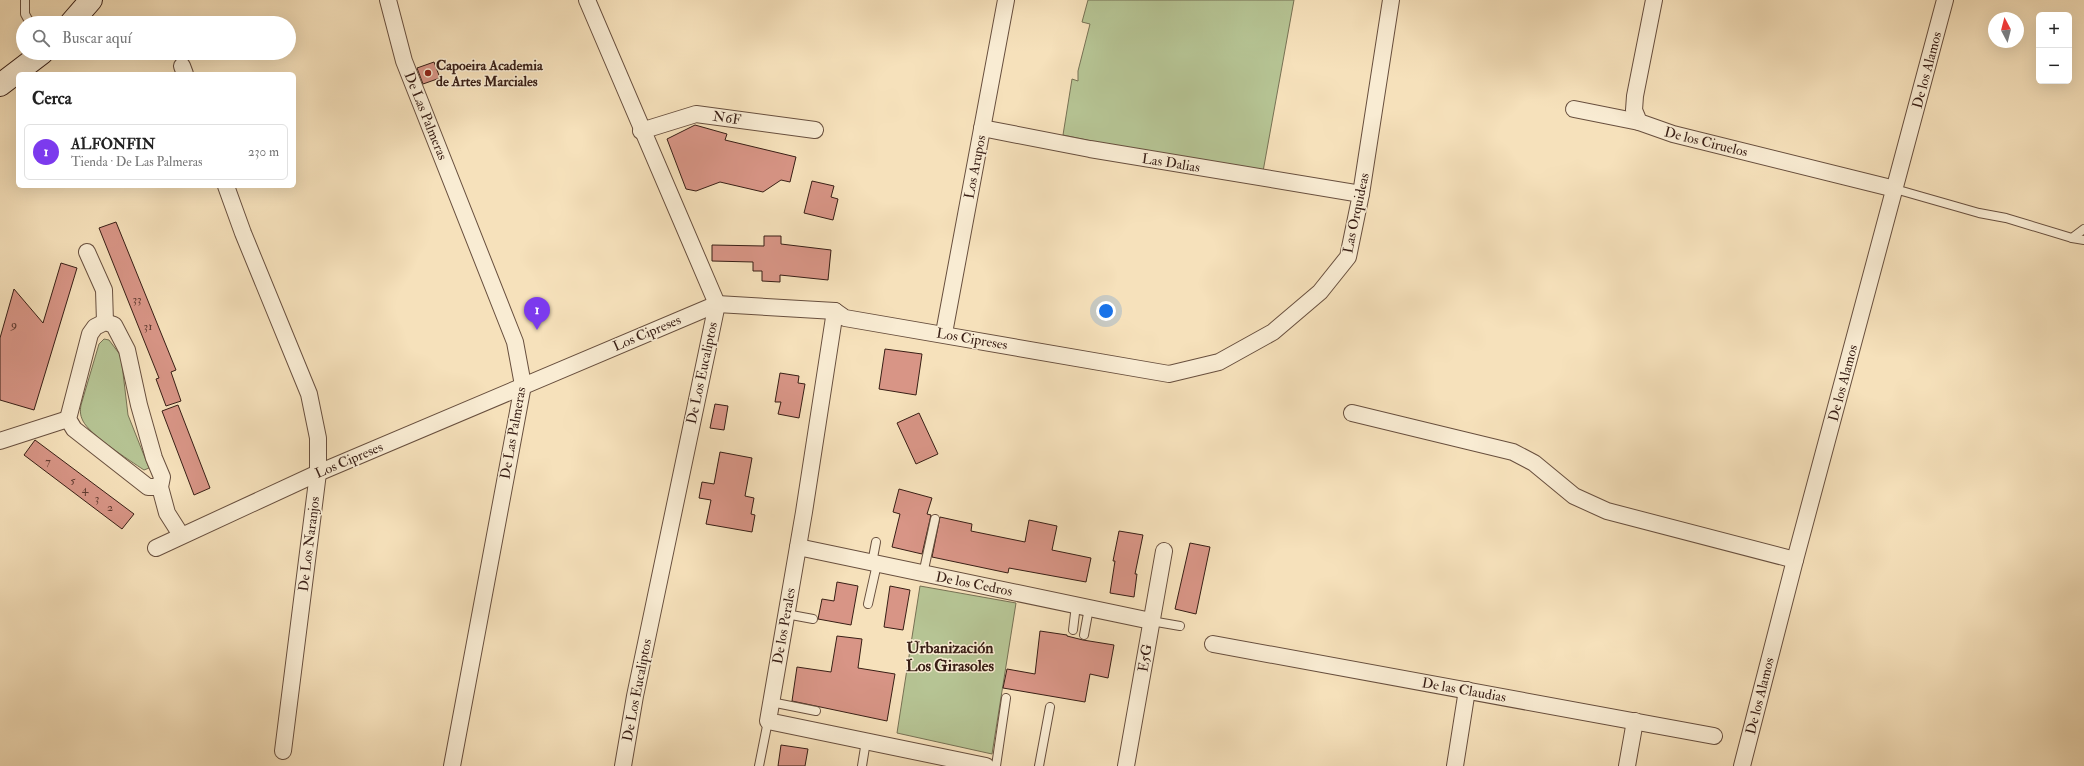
<!DOCTYPE html>
<html lang="es">
<meta charset="utf-8">
<style>
body{margin:0;font-family:"IM FELL Double Pica",serif;background:#f2f2f2;color:#222}
.controls{position:absolute;right:12px;top:12px;display:grid;overflow:hidden;border-radius:6px;box-shadow:0 4px 16px #0002}
.controls button{width:36px;height:36px;display:grid;place-items:center;padding:0;border:0;border-bottom:1px solid #e0e0e0;background:#fff;color:#222;font:20px sans-serif}
.compass{position:absolute;left:1988px;top:12px;width:36px;height:36px;border-radius:50%;background:#fff;box-shadow:0 4px 16px #0002;rotate:353deg}
.you{position:absolute;left:1106px;top:311px;width:14px;height:14px;margin:-10px;border:3px solid #fff;border-radius:50%;background:#1a73e8;box-shadow:0 0 0 6px #1a73e833}
.badge{display:grid;place-items:center;width:26px;height:26px;border-radius:50%;background:#7c3aed;color:#fff;font-size:13px;font-weight:700}
.pin{position:absolute;translate:-50% -33px;filter:drop-shadow(0 1px 2px #0008)}
.pin::after{content:'';position:absolute;top:21px;width:14px;height:12px;background:inherit;clip-path:polygon(0 0,100% 0,50% 100%)}
.list{margin:0;padding:0;list-style:none}
h2{display:flex;justify-content:space-between;align-items:center;height:52px;margin:0;padding:0 16px;font-size:17px}
h2 small{font-size:13px;font-weight:400;color:#767676}
.list li{display:grid;grid-template-columns:26px 1fr auto;gap:12px;align-items:center;box-sizing:border-box;height:56px;margin:0 8px 8px;padding:0 8px;border:1px solid #e0e0e0;border-radius:6px}
.list b{display:block;font-size:15px;white-space:nowrap}
.list p{margin:0;font-size:13px;white-space:nowrap;color:#767676}
.list em{font-size:13px;font-style:normal;color:#767676}
.icon{flex:none;width:22px;height:22px;fill:none;stroke:currentColor;stroke-width:2;stroke-linecap:round;stroke-linejoin:round}
.map{position:relative;flex:none;width:2084px;height:766px;overflow:hidden}
.search{position:absolute;background:#fff;box-shadow:0 4px 16px #0002;left:16px;top:16px;width:280px;height:44px;display:flex;align-items:center;gap:10px;box-sizing:border-box;padding:0 14px;border-radius:22px;color:#767676;font-size:15px}
.panel{position:absolute;background:#fff;box-shadow:0 4px 16px #0002;left:16px;top:72px;width:280px;height:116px;border-radius:6px}
.map>svg:first-child{display:block}
</style>
<div class="map">
<svg width="2084" height="766" viewBox="0 0 2084 766">
<rect width="100%" height="100%" fill="#f6e1bb"/>
<filter id="stains"><feTurbulence type="fractalNoise" baseFrequency=".005" numOctaves="4"/><feColorMatrix values="0 0 0 0 .2 0 0 0 0 .09 0 0 0 0 .02 0 0 0 .5 -.17"/></filter>
<radialGradient id="worn" r=".72"><stop offset=".6" stop-color="#630" stop-opacity="0"/><stop offset="1" stop-color="#630" stop-opacity=".3"/></radialGradient>
<g fill="#b6c494" stroke="#777154">
<path d="M 1088,0 L 1294,0 L 1262,177 L 1063,135 L 1072,79 L 1078,81 L 1078,71 L 1090,24 L 1082,22 Z"/>
<path d="M 104,339 L 109,340 L 121,356 L 128,415 L 149,468 L 144,470 C 129,460 90,435 83,421 C 80,415 80,411 81,405 L 99,344 Z"/>
<path d="M 920,586 L 1016,603 L 992,754 L 897,733 Z"/>
</g>
<g fill="#d89586" stroke="#381e15">
<path d="M 434,62 L 440,78 L 423,84 L 417,68 Z"/>
<path d="M 695,125 L 727,134 L 725,140 L 796,157 L 790,182 L 781,180 L 763,192 L 720,182 L 696,191 L 686,189 L 667,139 Z"/>
<path d="M 812,181 L 834,186 L 831,197 L 838,199 L 833,220 L 804,213 Z"/>
<path d="M 116,222 L 176,370 L 171,372 L 181,401 L 166,406 L 156,379 L 159,378 L 99,228 Z"/>
<path d="M 764,236 L 781,236 L 781,244 L 831,250 L 828,280 L 780,275 L 780,282 L 762,281 L 762,271 L 753,271 L 753,262 L 712,261 L 712,245 L 764,246 Z"/>
<path d="M 61,263 L 77,268 L 34,410 L 0,400 L 0,338 L 14,289 L 43,323 Z"/>
<path d="M 885,349 L 922,354 L 916,395 L 879,389 Z"/>
<path d="M 780,373 L 799,376 L 798,383 L 805,384 L 799,418 L 778,414 L 781,402 L 775,402 Z"/>
<path d="M 715,404 L 728,406 L 724,430 L 710,428 Z"/>
<path d="M 178,405 L 210,488 L 194,495 L 162,411 Z"/>
<path d="M 919,413 L 938,454 L 916,464 L 897,423 Z"/>
<path d="M 35,440 L 134,514 L 122,529 L 24,455 Z"/>
<path d="M 720,452 L 752,458 L 745,496 L 754,498 L 751,514 L 755,515 L 752,532 L 706,524 L 711,500 L 699,498 L 702,482 L 714,484 Z"/>
<path d="M 899,489 L 932,498 L 927,514 L 931,515 L 922,554 L 892,547 L 900,514 L 893,512 Z"/>
<path d="M 940,517 L 972,524 L 971,531 L 1025,542 L 1029,520 L 1057,526 L 1052,550 L 1091,558 L 1086,582 L 1009,568 L 1008,573 L 932,557 Z"/>
<path d="M 1119,531 L 1143,535 L 1135,574 L 1137,574 L 1134,597 L 1110,593 L 1115,561 L 1113,561 Z"/>
<path d="M 1190,543 L 1210,547 L 1196,614 L 1175,609 Z"/>
<path d="M 837,582 L 858,586 L 851,625 L 818,619 L 822,599 L 834,601 Z"/>
<path d="M 890,586 L 910,590 L 903,630 L 884,627 Z"/>
<path d="M 1040,631 L 1067,635 L 1067,636 L 1083,640 L 1114,645 L 1108,678 L 1090,674 L 1085,702 L 1003,688 L 1007,669 L 1035,674 Z"/>
<path d="M 837,636 L 862,639 L 858,668 L 895,674 L 887,721 L 792,701 L 797,667 L 831,672 Z"/>
<path d="M 781,745 L 808,749 L 805,766 L 778,766 Z"/>
</g>
<g fill="none" stroke-linecap="round" stroke-linejoin="round">
<defs>
<g id="lane">
<path d="M 25,0 L 25,14 L 30,23"/>
<path d="M 1895,189 L 1979,213 L 2006,218 L 2072,238 L 2084,229"/>
<path d="M 2072,238 L 2084,240"/>
<path d="M 872,563 L 876,542"/>
<path d="M 923,574 L 935,519"/>
<path d="M 868,604 L 877,564"/>
<path d="M 786,614 L 813,619"/>
<path d="M 1151,621 L 1180,626"/>
<path d="M 1073,630 L 1076,605"/>
<path d="M 1084,635 L 1089,608"/>
<path d="M 771,702 L 816,711"/>
<path d="M 759,766 L 768,721"/>
<path d="M 862,766 L 866,741"/>
<path d="M 996,766 L 1006,698"/>
<path d="M 1039,766 L 1050,707"/>
</g>
<g id="street">
<path d="M 388,0 L 404,61 L 515,342 L 523,385 L 452,766"/>
<path d="M 587,0 L 717,304 L 635,696 L 623,766"/>
<path d="M 1654,0 L 1635,96 L 1634,110 L 1639,122 L 1673,134 L 1895,189"/>
<path d="M 182,66 L 185,74"/>
<path d="M 1574,109 L 1639,122"/>
<path d="M 982,128 L 1090,149 L 1361,194"/>
<path d="M 641,131 L 696,114 L 815,130"/>
<path d="M 226,186 L 243,233 L 309,394 L 318,438 L 318,473 L 283,751"/>
<path d="M 87,252 L 104,290 L 105,322"/>
<path d="M 835,311 L 804,512 L 768,721 L 986,766"/>
<path d="M 944,333 L 1006,0"/>
<path d="M 1352,413 L 1513,452 L 1534,463 L 1574,496 L 1607,511 L 1795,560"/>
<path d="M 0,441 L 68,419"/>
<path d="M 160,487 L 148,487 L 74,429 L 68,419 L 90,334 L 95,327 L 105,322 L 114,325 L 127,350 L 139,405 L 154,458 L 162,477 L 160,487 L 167,513 L 181,535"/>
<path d="M 798,547 L 1151,621"/>
<path d="M 156,548 L 318,473 L 717,304 L 835,311 L 845,318 L 1169,374 L 1219,362 L 1273,332 L 1320,292 L 1348,257 L 1361,194 L 1391,0"/>
<path d="M 1213,644 L 1714,736"/>
<path d="M 1126,766 L 1164,551"/>
<path d="M 1455,766 L 1467,690"/>
<path d="M 1627,766 L 1635,721"/>
<path d="M 1742,766 L 1795,560 L 1945,0"/>
</g>
<g id="secondary">
<path d="M 71,23 L 91,0"/>
<path d="M 0,85 L 42,53"/>
</g>
</defs>
<use href="#lane" stroke="#684f3e" stroke-width="10"/>
<use href="#street" stroke="#684f3e" stroke-width="18"/>
<use href="#secondary" stroke="#381e15" stroke-width="24"/>
<use href="#lane" stroke="#f9ecd3" stroke-width="8"/>
<use href="#street" stroke="#f9ecd3" stroke-width="16"/>
<use href="#secondary" stroke="#f9ecd3" stroke-width="22"/>
</g>
<circle fill="#8f2418" stroke="#f9ecd3" stroke-width="1.5" cx="428" cy="73" r="4"/>
<g text-anchor="middle" dominant-baseline="central" stroke-width="3" stroke-linejoin="round" paint-order="stroke">
<g font-size="12" fill="#603c31">
<text x="137" y="299">33</text>
<text x="14" y="324">9</text>
<text x="148" y="326">31</text>
<text x="48" y="461">7</text>
<text x="73" y="480">5</text>
<text x="85" y="489">4</text>
<text x="97" y="498">3</text>
<text x="110" y="507">2</text>
</g>
<g font-size="14" font-weight="bold" fill="#381e15" stroke="#f9ecd3" text-anchor="start">
<text x="436" y="65">Capoeira Academia<tspan x="436" dy="16">de Artes Marciales</tspan></text>
</g>
<g font-size="14" fill="#381e15" stroke="#f9ecd3">
<text transform="translate(1927 70) rotate(-75)">De los Alamos</text>
<text transform="translate(426 116) rotate(68)">De Las Palmeras</text>
<text transform="translate(727 118) rotate(8)">N6F</text>
<text transform="translate(1706 142) rotate(14)">De los Ciruelos</text>
<text transform="translate(1171 163) rotate(9)">Las Dalias</text>
<text transform="translate(975 167) rotate(-79)">Los Arupos</text>
<text transform="translate(1356 213) rotate(-78)">Las Orquideas</text>
<text transform="translate(647 333) rotate(-23)">Los Cipreses</text>
<text transform="translate(972 339) rotate(10)">Los Cipreses</text>
<text transform="translate(702 373) rotate(-78)">De Los Eucaliptos</text>
<text transform="translate(1843 383) rotate(-75)">De los Alamos</text>
<text transform="translate(513 433) rotate(-80)">De Las Palmeras</text>
<text transform="translate(349 460) rotate(-23)">Los Cipreses</text>
<text transform="translate(309 544) rotate(-83)">De Los Naranjos</text>
<text transform="translate(974 584) rotate(11)">De los Cedros</text>
<text transform="translate(784 626) rotate(-80)">De los Perales</text>
<text transform="translate(1145 658) rotate(-81)">E5G</text>
<text transform="translate(637 690) rotate(-79)">De Los Eucaliptos</text>
<text transform="translate(1464 690) rotate(10)">De las Claudias</text>
<text transform="translate(1760 696) rotate(-76)">De los Alamos</text>
</g>
<g font-size="16" font-weight="bold" fill="#381e15" stroke="#f9ecd3">
<text x="950" y="648">Urbanización<tspan x="950" dy="18">Los Girasoles</tspan></text>
</g>
</g>
<rect width="100%" height="100%" filter="url(#stains)"/>
<rect width="100%" height="100%" fill="url(#worn)"/>
</svg>
<div class="controls">
<button>+</button>
<button>−</button>
</div>
<svg class="compass" viewBox="-18 -18 36 36"><path d="M0-13l5 13h-10z" fill="#e53935"/><path d="M0 13l5-13h-10z" fill="#767676"/></svg>
<div class="you"></div>
<div class="pin badge" style="left:537px;top:330px">1</div>
<div class="search"><svg class="icon" aria-label="search" viewBox="0 0 24 24"><circle cx="10" cy="10" r="6"/><path d="M15 15l6 6"/></svg>Buscar aquí</div>
<section class="panel">
<h2>Cerca<small></small></h2>
<ul class="list">
<li><span class="badge">1</span><div><b>ALFONFIN</b><p>Tienda · De Las Palmeras</p></div><em>230 m</em></li>
</ul>
</section>
</div>
